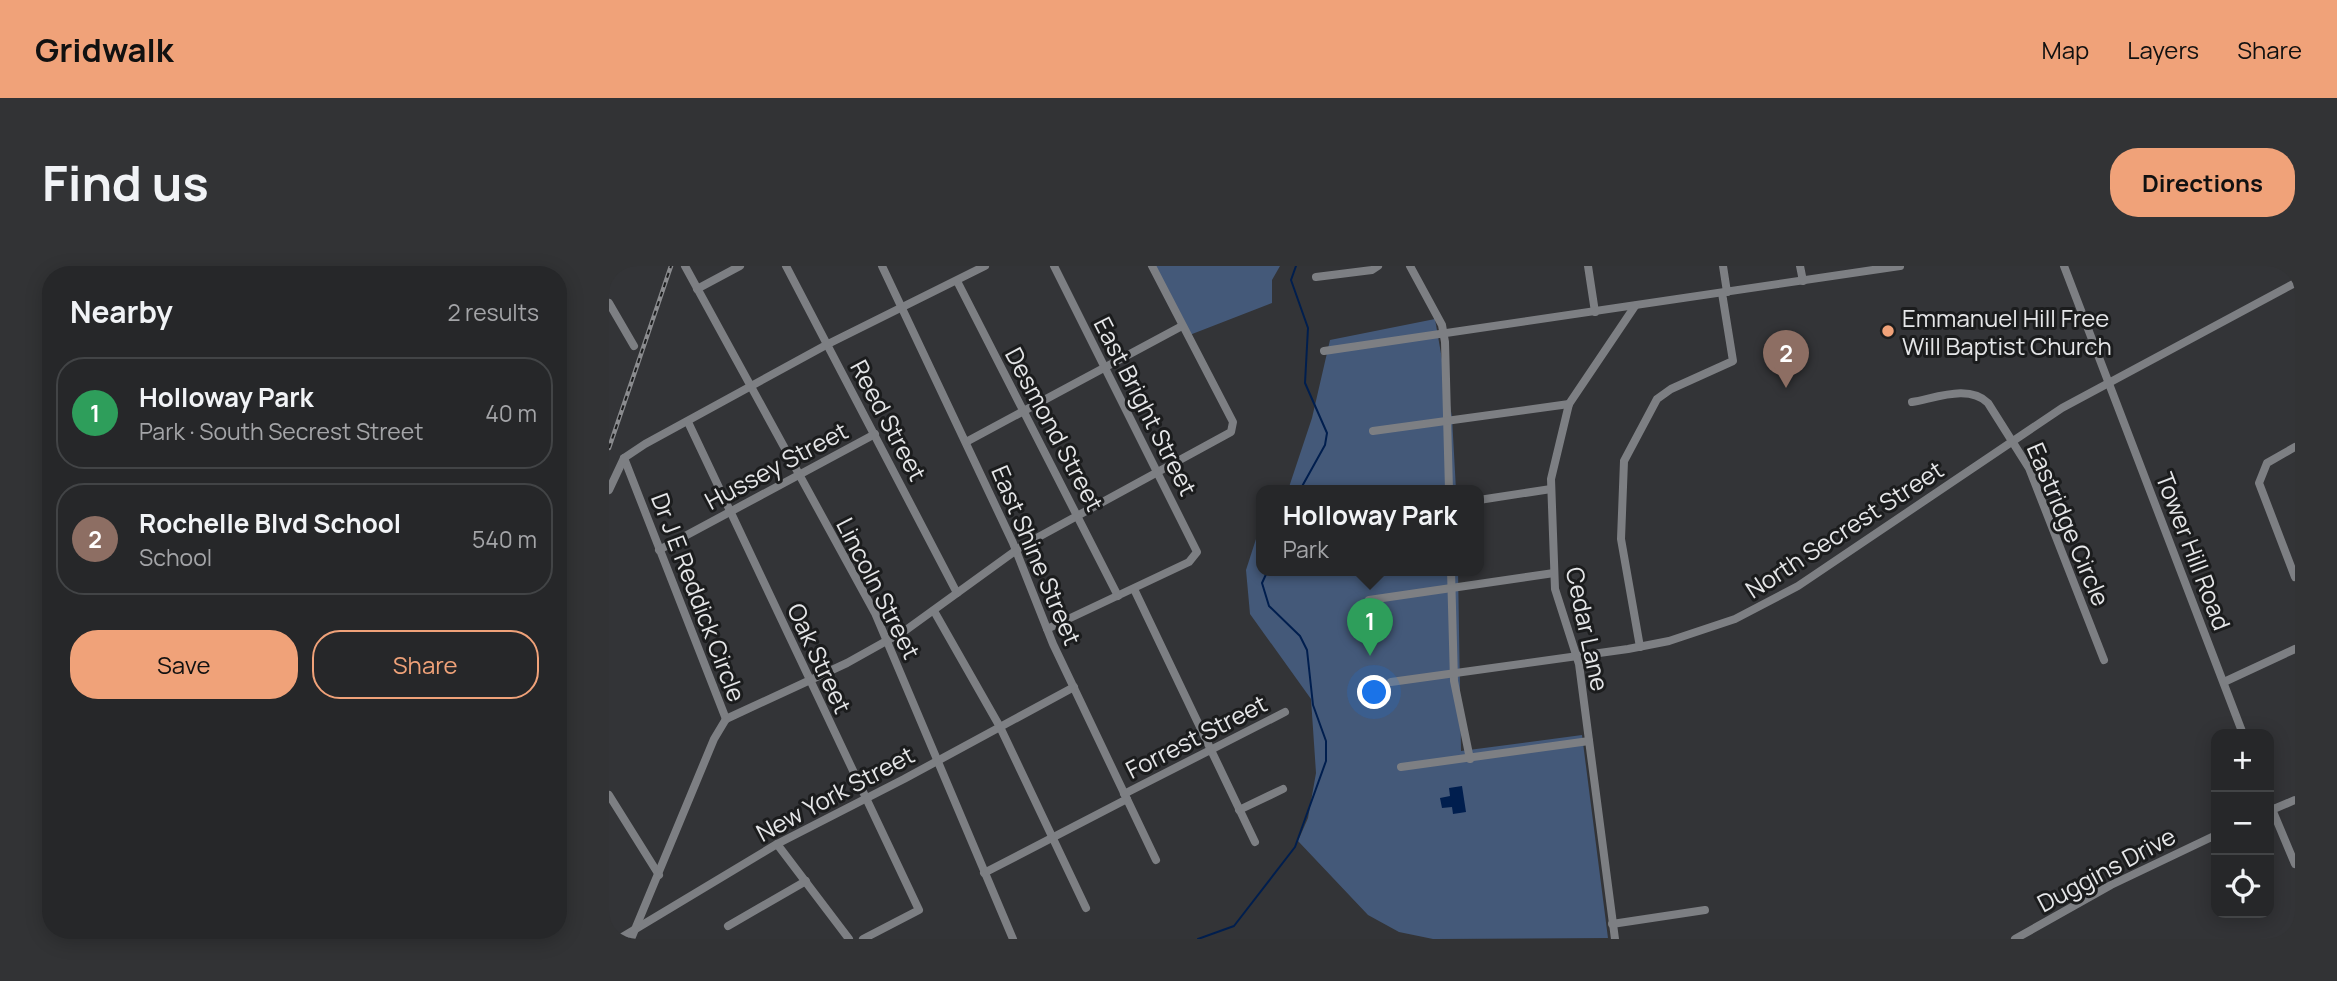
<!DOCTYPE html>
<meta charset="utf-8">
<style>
body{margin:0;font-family:Manrope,sans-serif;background:#323335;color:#f1f3f6}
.controls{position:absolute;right:21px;bottom:21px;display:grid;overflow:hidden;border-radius:14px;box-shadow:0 4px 18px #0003}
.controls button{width:63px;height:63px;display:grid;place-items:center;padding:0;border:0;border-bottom:2px solid #424446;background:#262729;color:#f1f3f6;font:35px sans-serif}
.you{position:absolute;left:766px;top:427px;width:24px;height:24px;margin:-18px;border:5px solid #fff;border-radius:50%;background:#1a73e8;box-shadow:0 0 0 10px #1a73e833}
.badge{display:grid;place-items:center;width:46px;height:46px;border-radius:50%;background:#f0a279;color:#fff;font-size:23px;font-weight:700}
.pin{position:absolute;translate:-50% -58px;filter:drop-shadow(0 2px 4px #0008)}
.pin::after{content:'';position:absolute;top:37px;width:24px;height:21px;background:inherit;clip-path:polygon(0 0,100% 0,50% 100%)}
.popup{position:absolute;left:647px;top:219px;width:228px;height:91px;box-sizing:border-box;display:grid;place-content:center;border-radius:14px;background:#262729;filter:drop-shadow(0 2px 5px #0005);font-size:23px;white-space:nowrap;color:#a4a5a8}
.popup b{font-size:26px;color:#f1f3f6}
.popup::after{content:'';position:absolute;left:50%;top:100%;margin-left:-14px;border:14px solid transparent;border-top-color:#262729}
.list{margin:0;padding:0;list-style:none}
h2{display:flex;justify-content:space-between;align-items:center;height:91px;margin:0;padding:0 28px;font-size:30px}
h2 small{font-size:23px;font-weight:400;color:#a4a5a8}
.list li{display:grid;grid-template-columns:46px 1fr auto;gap:21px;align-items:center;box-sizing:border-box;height:112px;margin:0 14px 14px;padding:0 14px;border:2px solid #424446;border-radius:28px}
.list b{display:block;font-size:26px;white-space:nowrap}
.list p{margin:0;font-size:23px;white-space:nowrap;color:#a4a5a8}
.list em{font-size:23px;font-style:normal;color:#a4a5a8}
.actions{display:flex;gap:14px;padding:21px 28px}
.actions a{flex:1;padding:16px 0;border:2px solid #f0a279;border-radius:28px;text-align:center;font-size:24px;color:#f0a279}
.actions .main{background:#f0a279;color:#111}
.icon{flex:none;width:38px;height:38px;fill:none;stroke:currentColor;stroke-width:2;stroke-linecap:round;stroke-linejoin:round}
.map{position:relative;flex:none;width:1686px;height:673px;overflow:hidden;border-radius:28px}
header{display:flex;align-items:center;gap:42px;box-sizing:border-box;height:98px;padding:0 35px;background:#f0a279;color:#111}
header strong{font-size:33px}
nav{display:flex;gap:38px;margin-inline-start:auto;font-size:24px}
.intro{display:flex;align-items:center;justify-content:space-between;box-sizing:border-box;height:168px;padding:0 42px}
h1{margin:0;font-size:49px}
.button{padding:18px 32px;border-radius:28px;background:#f0a279;color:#111;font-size:24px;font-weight:700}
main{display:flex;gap:42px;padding:0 42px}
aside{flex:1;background:#262729;border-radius:28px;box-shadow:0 4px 18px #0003}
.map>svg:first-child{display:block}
</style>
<header>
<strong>Gridwalk</strong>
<nav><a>Map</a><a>Layers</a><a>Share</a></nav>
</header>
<div class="intro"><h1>Find us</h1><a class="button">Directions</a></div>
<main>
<aside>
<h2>Nearby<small>2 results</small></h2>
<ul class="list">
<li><span class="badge" style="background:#2e9e5b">1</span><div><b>Holloway Park</b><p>Park · South Secrest Street</p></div><em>40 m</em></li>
<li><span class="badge" style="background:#8d6e63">2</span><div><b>Rochelle Blvd School</b><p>School</p></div><em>540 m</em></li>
</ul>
<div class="actions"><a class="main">Save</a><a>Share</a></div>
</aside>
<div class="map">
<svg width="1686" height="673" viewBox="0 0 1686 673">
<rect width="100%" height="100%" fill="#333437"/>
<g fill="#445979">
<path d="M 546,0 L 671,0 L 663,14 L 663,37 L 578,70 Z"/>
<path d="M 826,53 L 843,151 L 847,224 L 679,224 L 703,152 L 721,74 Z"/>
<path d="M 652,268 L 652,304 L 849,304 L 852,485 L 973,469 L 999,672 L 824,673 L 790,666 L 759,649 L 689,575 L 699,552 L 707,507 L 702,433 L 641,348 L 637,304 L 647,273 Z"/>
</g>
<path fill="#001e4e" d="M 853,520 L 857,546 L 844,548 L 843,541 L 833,542 L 831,532 L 841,530 L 840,522 Z"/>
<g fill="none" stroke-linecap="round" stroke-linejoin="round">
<g stroke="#001e4e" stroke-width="2">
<path d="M 687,0 L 682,14 L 699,62 L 696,117 L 718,167 L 716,179 L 691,224"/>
<path d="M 589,673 L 625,660 L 686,581 L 717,495 L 717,475 L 704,439 L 698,384 L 691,370 L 660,340 L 653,317 L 659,304"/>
</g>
<g stroke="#7d7f83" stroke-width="8">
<path d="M 76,0 L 266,347 L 404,673"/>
<path d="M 177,0 L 348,327"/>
<path d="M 273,0 L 404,277 L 444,378 L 547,594"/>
<path d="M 801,0 L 833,59 L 836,76 L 840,224"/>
<path d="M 979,0 L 986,46"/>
<path d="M 1114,0 L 1118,26"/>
<path d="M 1191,0 L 1194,15"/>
<path d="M 1455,0 L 1634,468"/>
<path d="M 707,11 L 763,4 L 769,0"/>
<path d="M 348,15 L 509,330"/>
<path d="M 88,23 L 131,0"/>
<path d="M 0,37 L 25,80"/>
<path d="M 715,85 L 1291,0"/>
<path d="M 1303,136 C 1327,132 1360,118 1379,137 L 1420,202 L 1495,394"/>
<path d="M 79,156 L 310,644 L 254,673"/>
<path d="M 764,165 L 960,138"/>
<path d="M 357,176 L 573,60"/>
<path d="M 1686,181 L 1658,197 L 1650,217 L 1686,311"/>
<path d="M 15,192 L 117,453"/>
<path d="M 0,224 L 15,192 L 36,178 L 219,78 L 376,0"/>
<path d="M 870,234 L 942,223"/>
<path d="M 50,284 L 266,168"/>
<path d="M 842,304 L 845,415 L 861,493"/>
<path d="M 525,323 L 646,576"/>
<path d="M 760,334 L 945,307"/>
<path d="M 325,345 L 391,461 L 477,642"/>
<path d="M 438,363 L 580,296 L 588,286 L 445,0"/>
<path d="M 1031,381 L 1012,273 L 1015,195 L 1048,133 L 1062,123 L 1124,95 L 1113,27"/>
<path d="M 782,416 L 1019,383 L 1060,375 L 1126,353 L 1189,320 L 1453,142 L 1686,17"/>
<path d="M 1615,416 L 1686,383"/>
<path d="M 117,453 L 238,397 L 297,364 L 413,280 L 622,166 L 624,156 L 543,0"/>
<path d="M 792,501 L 980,475"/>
<path d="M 515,528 L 676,446"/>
<path d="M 0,529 L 50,609"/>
<path d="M 1660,536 L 1686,598"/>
<path d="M 630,544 L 674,523"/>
<path d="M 1660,545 L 1686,534"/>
<path d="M 168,578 L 240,673"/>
<path d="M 375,607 L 518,533"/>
<path d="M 1003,658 L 1096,644"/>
<path d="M 119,660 L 197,615"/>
<path d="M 10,673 L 168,578 L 295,513 L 465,421"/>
<path d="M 22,673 L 105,473 L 117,453"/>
<path d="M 1006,673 L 970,398 L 946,323 L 942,213 L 960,138 L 1026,40"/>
<path d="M 1406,673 L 1502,619 L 1607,569"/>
</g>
<defs>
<path id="rail" d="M 0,182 L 62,0"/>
</defs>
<use href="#rail" stroke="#8a8b8e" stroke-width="4.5"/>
<use href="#rail" stroke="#1b1c1d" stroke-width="2" stroke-dasharray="5" stroke-linecap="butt"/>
</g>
<circle fill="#f0a279" stroke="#1b1c1d" stroke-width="2.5" cx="1279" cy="65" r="7"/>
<g text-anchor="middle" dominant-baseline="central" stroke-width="6" stroke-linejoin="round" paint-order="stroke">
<g font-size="24" fill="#e5e6e8" stroke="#1b1c1d" text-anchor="start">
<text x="1293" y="51">Emmanuel Hill Free<tspan x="1293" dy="28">Will Baptist Church</tspan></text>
</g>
<g font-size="24" fill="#e5e6e8" stroke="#1b1c1d">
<text transform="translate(537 140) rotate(63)">East Bright Street</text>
<text transform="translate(280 154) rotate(62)">Reed Street</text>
<text transform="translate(446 163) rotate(62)">Desmond Street</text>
<text transform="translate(167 199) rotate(-28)">Hussey Street</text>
<text transform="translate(1460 258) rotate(67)">Eastridge Circle</text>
<text transform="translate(1235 263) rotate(-33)">North Secrest Street</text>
<text transform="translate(1585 285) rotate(69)">Tower Hill Road</text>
<text transform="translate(428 289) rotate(67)">East Shine Street</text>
<text transform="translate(270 322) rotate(63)">Lincoln Street</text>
<text transform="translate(90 331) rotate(69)">Dr J E Reddick Circle</text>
<text transform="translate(979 363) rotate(78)">Cedar Lane</text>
<text transform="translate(211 392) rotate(65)">Oak Street</text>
<text transform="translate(587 470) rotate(-27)">Forrest Street</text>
<text transform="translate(226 527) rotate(-28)">New York Street</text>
<text transform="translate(1497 603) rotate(-28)">Duggins Drive</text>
</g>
</g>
</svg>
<div class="controls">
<button>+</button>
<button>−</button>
<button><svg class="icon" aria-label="locate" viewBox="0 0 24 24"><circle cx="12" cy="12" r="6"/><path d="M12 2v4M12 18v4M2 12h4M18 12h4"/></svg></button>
</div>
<div class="you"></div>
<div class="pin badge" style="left:761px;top:390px;background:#2e9e5b">1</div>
<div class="popup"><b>Holloway Park</b>Park</div>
<div class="pin badge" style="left:1177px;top:122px;background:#8d6e63">2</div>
</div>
</main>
